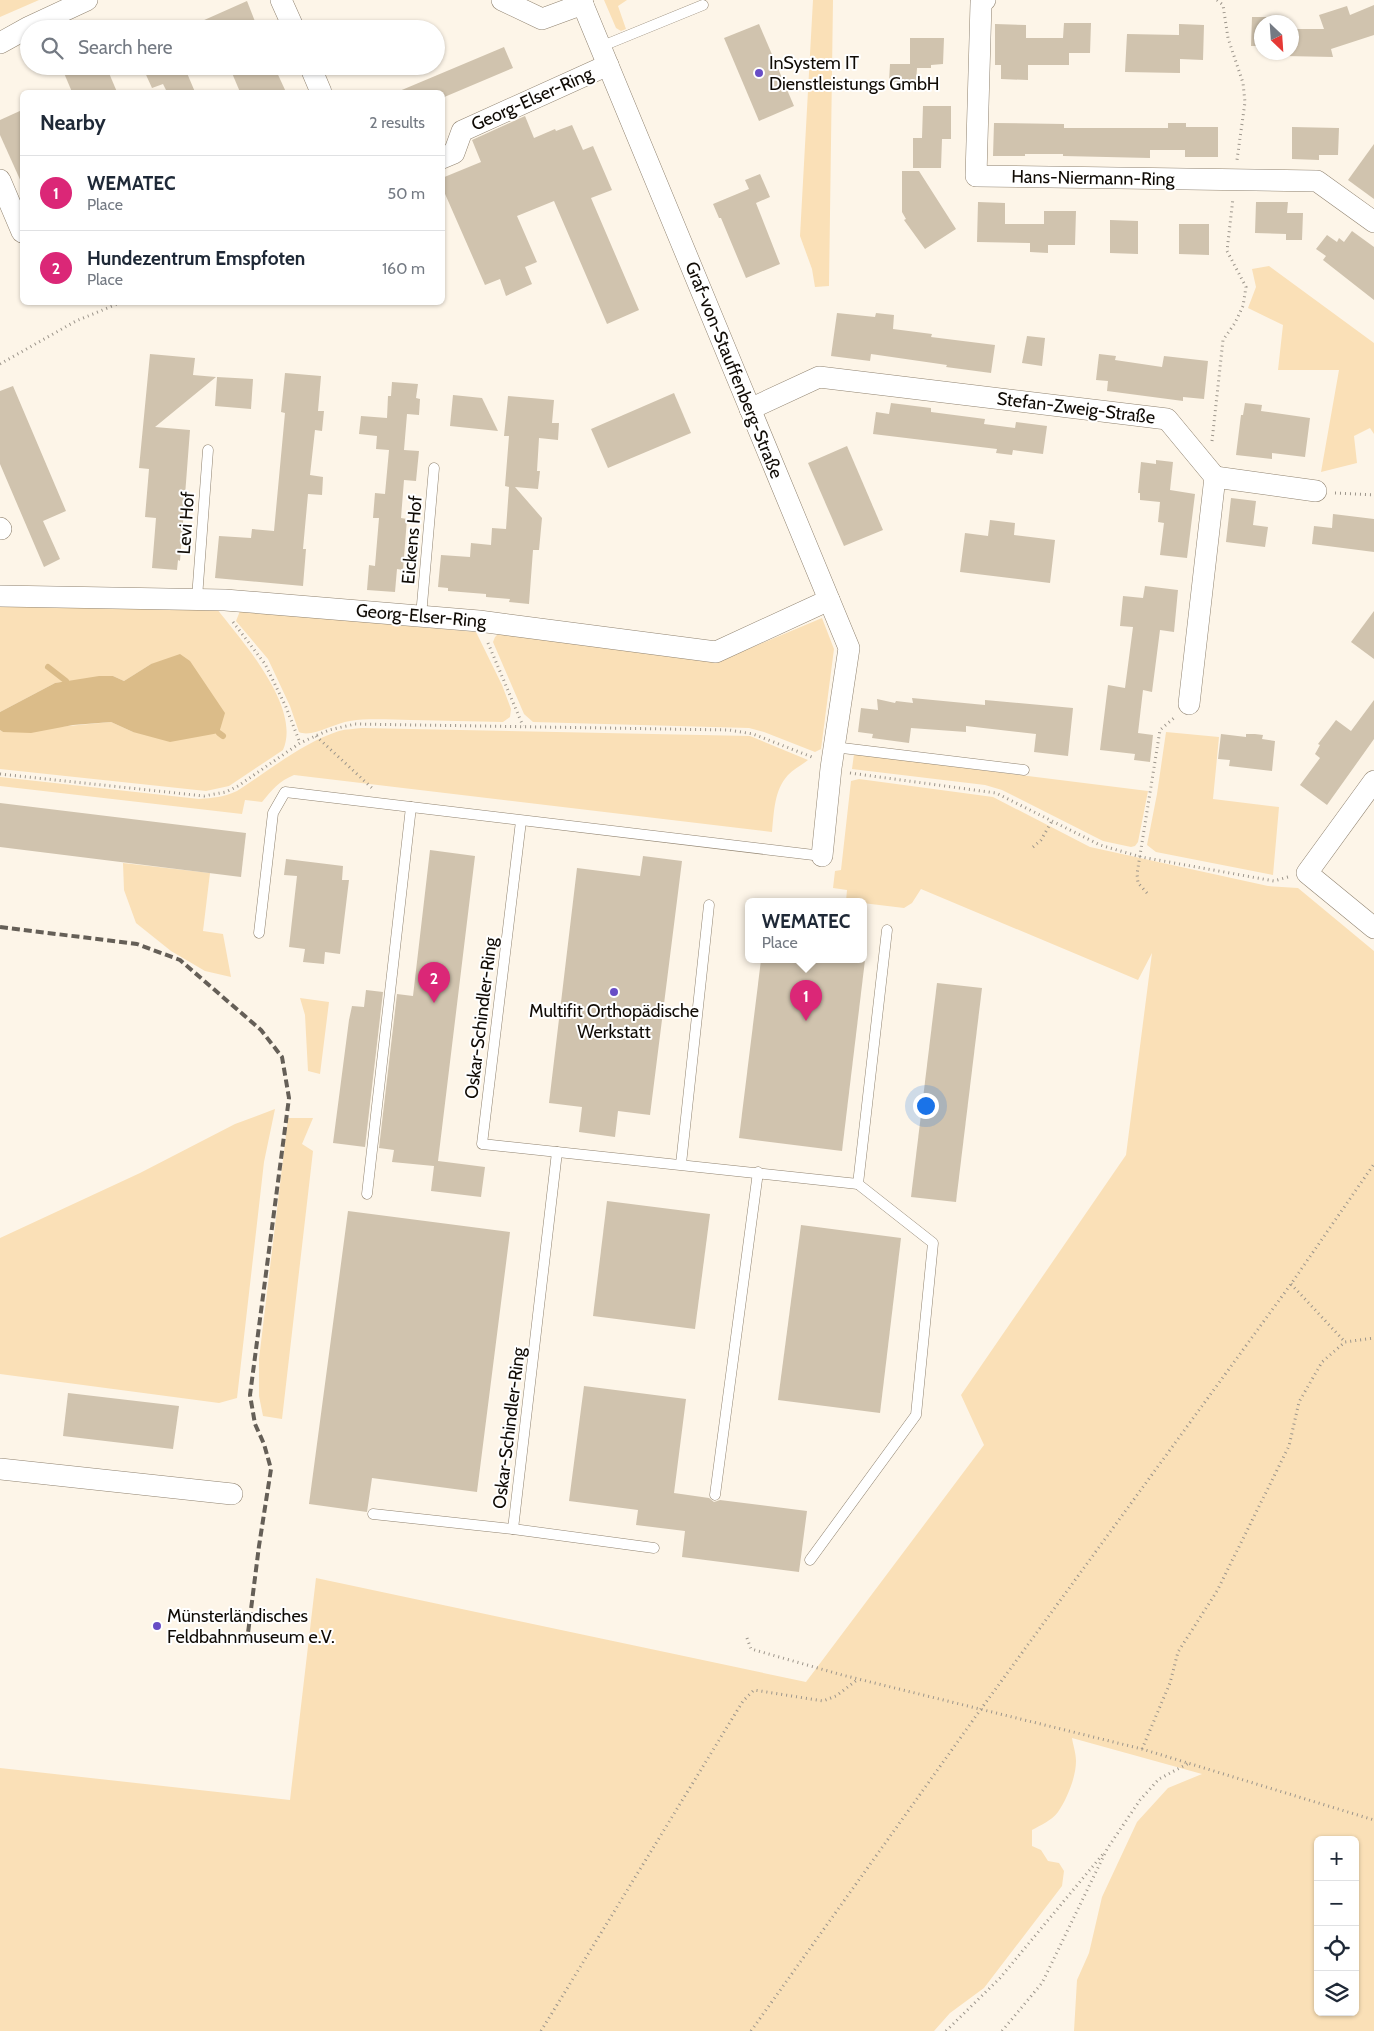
<!DOCTYPE html>
<meta charset="utf-8">
<style>
body{margin:0;font-family:Cabin,sans-serif;background:#f6f6f7;color:#1f2937}
.controls{position:absolute;right:15px;bottom:15px;display:grid;overflow:hidden;border-radius:8px;box-shadow:0 1px 4px #0004}
.controls button{width:45px;height:45px;display:grid;place-items:center;padding:0;border:0;border-bottom:1px solid #e0e1e3;background:#fff;color:#1f2937;font:25px sans-serif}
.compass{position:absolute;left:1254px;top:15px;width:45px;height:45px;border-radius:50%;background:#fff;box-shadow:0 1px 4px #0004;rotate:155deg}
.you{position:absolute;left:925px;top:1105px;width:18px;height:18px;margin:-12px;border:4px solid #fff;border-radius:50%;background:#1a73e8;box-shadow:0 0 0 8px #1a73e833}
.badge{display:grid;place-items:center;width:32px;height:32px;border-radius:50%;background:#db2777;color:#fff;font-size:16px;font-weight:700}
.pin{position:absolute;translate:-50% -41px;filter:drop-shadow(0 1px 2px #0008)}
.pin::after{content:'';position:absolute;top:26px;width:18px;height:15px;background:inherit;clip-path:polygon(0 0,100% 0,50% 100%)}
.popup{position:absolute;left:745px;top:898px;width:122px;height:65px;box-sizing:border-box;display:grid;place-content:center;border-radius:8px;background:#fff;filter:drop-shadow(0 1px 4px #0005);font-size:16px;white-space:nowrap;color:#747a83}
.popup b{font-size:19px;color:#1f2937}
.popup::after{content:'';position:absolute;left:50%;top:100%;margin-left:-10px;border:10px solid transparent;border-top-color:#fff}
.list{margin:0;padding:0;list-style:none}
h2{display:flex;justify-content:space-between;align-items:center;height:65px;margin:0;padding:0 20px;font-size:21px}
h2 small{font-size:16px;font-weight:400;color:#747a83}
.list li{display:grid;grid-template-columns:32px 1fr auto;gap:15px;align-items:center;box-sizing:border-box;height:75px;padding:0 20px;border-top:1px solid #e0e1e3}
.list b{display:block;font-size:19px;white-space:nowrap}
.list p{margin:0;font-size:16px;white-space:nowrap;color:#747a83}
.list em{font-size:16px;font-style:normal;color:#747a83}
.icon{flex:none;width:28px;height:28px;fill:none;stroke:currentColor;stroke-width:2;stroke-linecap:round;stroke-linejoin:round}
.map{position:relative;flex:none;width:1374px;height:2031px;overflow:hidden}
.search{position:absolute;background:#fff;box-shadow:0 1px 4px #0004;left:20px;top:20px;width:425px;height:55px;display:flex;align-items:center;gap:12px;box-sizing:border-box;padding:0 18px;border-radius:28px;color:#747a83;font-size:19px}
.panel{position:absolute;background:#fff;box-shadow:0 1px 4px #0004;left:20px;top:90px;width:425px;height:215px;border-radius:8px}
.map>svg:first-child{display:block}
</style>
<div class="map">
<svg width="1374" height="2031" viewBox="0 0 1374 2031">
<rect width="100%" height="100%" fill="#fdf5e8"/>
<g fill="#fae0b7" fill-rule="evenodd">
<path d="M 0,0 L 39,0 L 0,17 Z"/>
<path d="M 604,0 L 627,0 L 618,6 L 626,29 L 621,31 L 616,28 Z"/>
<path d="M 813,0 L 833,0 L 829,286 L 815,287 L 812,269 L 800,236 Z"/>
<path d="M 1269,266 L 1374,343 L 1374,434 L 1370,428 L 1354,436 L 1357,463 L 1321,472 L 1339,370 L 1278,370 L 1283,325 L 1248,308 L 1256,287 L 1252,269 Z"/>
<path d="M 0,602 L 217,609 C 241,640 302,707 283,750 L 229,786 L 206,791 L 0,769 L 0,730 L 3,732 L 111,722 L 133,732 L 151,664 L 124,681 L 113,676 L 55,683 L 0,712 Z"/>
<path d="M 240,611 L 476,632 L 502,685 L 511,709 L 510,717 L 503,722 C 473,721 442,721 411,720 C 391,720 370,718 350,721 C 334,723 312,738 299,732 L 290,706 L 268,659 L 236,621 Z"/>
<path d="M 822,618 L 834,649 L 821,749 L 815,752 L 764,732 L 749,728 L 533,722 L 524,714 L 493,642 L 495,637 L 498,634 L 717,662 Z"/>
<path d="M 362,728 L 750,736 L 808,760 C 802,765 794,769 788,775 C 774,790 774,813 772,832 L 294,775 C 279,781 272,790 262,802 L 245,800 L 242,814 L 0,786 L 0,777 L 199,799 C 213,798 224,797 237,791 C 270,770 302,743 339,731 C 346,729 355,729 362,728 Z"/>
<path d="M 1166,732 L 1219,737 L 1213,799 L 1279,807 L 1273,875 L 1156,852 L 1147,845 L 1157,794 Z"/>
<path d="M 854,754 L 1148,791 L 1138,842 L 1135,846 L 1131,847 L 1103,841 L 1002,790 L 985,785 L 852,769 Z"/>
<path d="M 859,779 L 993,797 L 1090,847 L 1268,886 L 1298,888 L 1374,951 L 1374,2031 L 1074,2031 L 1077,1980 L 1089,1953 L 1102,1897 L 1137,1822 L 1168,1788 L 1202,1774 L 1072,1738 C 1073,1745 1076,1753 1076,1761 C 1076,1777 1067,1799 1058,1812 C 1051,1821 1041,1825 1032,1830 L 1032,1846 L 1041,1850 L 1048,1861 L 1059,1863 L 1064,1871 L 1062,1886 L 984,1988 L 950,2013 L 934,2031 L 0,2031 L 0,1768 L 290,1800 L 316,1578 L 806,1682 L 984,1445 L 961,1395 L 1126,1155 L 1152,953 L 1138,980 L 921,889 L 912,903 L 904,908 L 846,901 L 847,890 L 833,888 L 835,871 L 841,870 L 851,781 ZM 1318,1840 L 1355,1840 L 1355,2012 L 1318,2012 Z"/>
<path d="M 123,863 L 210,873 L 203,931 L 223,934 L 231,977 L 205,971 L 171,951 L 136,923 L 124,890 Z"/>
<path d="M 300,998 L 329,1002 L 320,1074 L 308,1071 L 305,1015 Z"/>
<path d="M 275,1109 L 264,1162 L 237,1398 L 219,1403 L 0,1374 L 0,1238 L 140,1173 L 235,1124 Z"/>
<path d="M 288,1118 L 313,1118 L 302,1144 L 313,1151 L 282,1419 L 263,1416 L 259,1396 L 259,1359 Z"/>
</g>
<path fill="#dbbc89" d="M 180,654 L 190,661 L 225,713 L 219,733 L 170,742 L 133,732 L 111,722 L 73,725 L 31,733 L 3,732 L 0,730 L 0,712 L 55,683 L 99,676 L 113,676 L 124,681 L 151,664 Z"/>
<g fill="none" stroke-linecap="round" stroke-linejoin="round">
<g stroke="#dbbc89" stroke-width="6">
<path d="M 48,667 L 66,681"/>
<path d="M 219,733 L 223,736"/>
</g>
</g>
<g fill="#d0c3ae">
<path d="M 247,1 L 258,29 L 184,29 Z"/>
<path d="M 1374,5 L 1374,35 L 1331,49 L 1333,57 L 1285,56 L 1285,52 L 1292,52 L 1292,29 L 1324,29 L 1319,15 L 1347,6 L 1350,15 Z"/>
<path d="M 1252,17 L 1276,17 L 1276,20 L 1287,20 L 1287,22 L 1262,22 L 1262,46 L 1251,46 Z"/>
<path d="M 1064,23 L 1091,23 L 1090,53 L 1069,53 L 1069,65 L 1028,65 L 1028,80 L 1001,79 L 1001,65 L 995,65 L 995,24 L 1026,25 L 1026,38 L 1063,38 Z"/>
<path d="M 759,24 L 794,106 L 759,121 L 724,38 Z"/>
<path d="M 1179,24 L 1204,25 L 1203,60 L 1180,59 L 1180,73 L 1125,72 L 1127,34 L 1179,35 Z"/>
<path d="M 910,38 L 944,38 L 943,64 L 931,65 L 931,68 L 917,68 L 916,83 L 889,82 L 890,64 L 910,64 Z"/>
<path d="M 504,47 L 513,68 L 442,98 L 442,92 L 397,92 Z"/>
<path d="M 61,66 L 106,66 L 117,92 L 72,92 Z"/>
<path d="M 142,66 L 184,66 L 195,92 L 167,92 L 163,84 L 152,88 Z"/>
<path d="M 229,66 L 274,66 L 286,92 L 240,92 Z"/>
<path d="M 923,106 L 951,106 L 951,139 L 942,139 L 941,168 L 913,168 L 913,138 L 922,138 Z"/>
<path d="M 22,110 L 22,184 L 0,135 L 0,120 Z"/>
<path d="M 525,116 L 534,138 L 555,129 L 556,131 L 572,125 L 583,150 L 593,146 L 612,190 L 591,198 L 639,310 L 607,324 L 554,201 L 517,216 L 537,262 L 525,267 L 532,284 L 506,296 L 500,279 L 485,285 L 442,187 L 442,178 L 481,162 L 472,140 Z"/>
<path d="M 994,123 L 1064,124 L 1064,128 L 1168,128 L 1168,123 L 1186,123 L 1186,127 L 1218,127 L 1218,157 L 1185,157 L 1185,150 L 1150,150 L 1150,158 L 1063,156 L 1063,154 L 1025,154 L 1025,156 L 993,156 Z"/>
<path d="M 1292,127 L 1339,128 L 1338,155 L 1319,155 L 1319,160 L 1292,159 Z"/>
<path d="M 1374,144 L 1374,199 L 1348,180 Z"/>
<path d="M 902,171 L 919,171 L 956,229 L 925,249 L 904,220 L 906,219 L 902,212 Z"/>
<path d="M 760,174 L 770,197 L 756,203 L 780,264 L 746,278 L 721,218 L 719,218 L 713,204 L 749,189 L 745,180 Z"/>
<path d="M 978,202 L 1005,203 L 1005,224 L 1044,224 L 1044,211 L 1076,211 L 1075,245 L 1048,245 L 1048,253 L 1030,252 L 1030,243 L 977,242 Z"/>
<path d="M 1256,202 L 1288,202 L 1287,213 L 1303,213 L 1302,240 L 1286,240 L 1286,234 L 1255,233 Z"/>
<path d="M 1110,220 L 1138,221 L 1138,254 L 1110,253 Z"/>
<path d="M 1179,224 L 1209,224 L 1209,255 L 1179,254 Z"/>
<path d="M 1352,231 L 1374,247 L 1374,300 L 1323,260 L 1326,256 L 1316,249 L 1327,235 L 1337,242 L 1339,238 L 1344,242 Z"/>
<path d="M 837,313 L 875,317 L 876,313 L 894,315 L 893,329 L 932,334 L 931,337 L 995,345 L 991,373 L 946,367 L 947,365 L 871,354 L 870,361 L 831,356 Z"/>
<path d="M 1027,336 L 1045,338 L 1042,366 L 1022,363 Z"/>
<path d="M 150,354 L 195,358 L 193,375 L 216,377 L 155,427 L 190,430 L 180,561 L 178,560 L 177,570 L 152,568 L 156,518 L 145,517 L 149,469 L 139,468 Z"/>
<path d="M 1099,354 L 1116,356 L 1115,360 L 1162,367 L 1164,356 L 1208,361 L 1204,399 L 1183,397 L 1183,401 L 1107,391 L 1108,381 L 1096,380 Z"/>
<path d="M 285,373 L 321,376 L 318,411 L 324,411 L 322,431 L 315,430 L 310,475 L 323,477 L 322,495 L 308,494 L 303,549 L 306,549 L 303,586 L 215,578 L 219,536 L 251,538 L 252,529 L 274,531 L 285,413 L 281,412 Z"/>
<path d="M 217,377 L 253,379 L 251,409 L 215,406 Z"/>
<path d="M 392,382 L 418,384 L 416,398 L 420,399 L 419,415 L 407,414 L 404,450 L 419,451 L 416,481 L 404,480 L 401,518 L 407,519 L 403,570 L 397,569 L 395,592 L 367,590 L 369,565 L 375,566 L 379,518 L 373,518 L 375,493 L 385,494 L 389,450 L 376,449 L 377,436 L 359,434 L 361,416 L 387,418 L 388,396 L 391,396 Z"/>
<path d="M 13,386 L 66,511 L 43,521 L 60,559 L 44,567 L 0,464 L 0,391 Z"/>
<path d="M 674,393 L 691,433 L 608,468 L 591,429 Z"/>
<path d="M 453,395 L 482,398 L 498,431 L 450,426 Z"/>
<path d="M 508,396 L 554,400 L 552,423 L 559,423 L 558,440 L 539,438 L 537,471 L 540,471 L 538,489 L 515,487 L 542,518 L 539,550 L 533,550 L 529,604 L 509,602 L 510,599 L 486,597 L 486,594 L 448,591 L 448,588 L 438,587 L 441,555 L 470,557 L 471,543 L 491,545 L 492,528 L 506,529 L 509,487 L 505,486 L 509,436 L 504,436 Z"/>
<path d="M 891,403 L 931,408 L 931,412 L 985,419 L 984,424 L 1015,428 L 1016,422 L 1047,426 L 1043,454 L 1013,450 L 1012,455 L 996,453 L 997,449 L 873,434 L 876,412 L 889,414 Z"/>
<path d="M 1245,403 L 1262,405 L 1261,411 L 1310,418 L 1305,457 L 1272,453 L 1272,459 L 1236,455 L 1241,415 L 1243,415 Z"/>
<path d="M 847,446 L 883,530 L 844,546 L 808,463 Z"/>
<path d="M 1156,460 L 1173,462 L 1170,490 L 1195,494 L 1187,558 L 1160,555 L 1164,523 L 1158,522 L 1160,502 L 1140,500 L 1140,493 L 1138,493 L 1141,462 L 1156,464 Z"/>
<path d="M 1231,498 L 1256,501 L 1253,525 L 1268,527 L 1265,547 L 1226,542 Z"/>
<path d="M 1333,514 L 1374,519 L 1374,552 L 1312,544 L 1314,526 L 1332,528 Z"/>
<path d="M 990,520 L 1015,523 L 1014,535 L 1055,540 L 1050,583 L 960,572 L 965,533 L 988,536 Z"/>
<path d="M 1145,586 L 1178,590 L 1174,632 L 1160,630 L 1152,692 L 1143,690 L 1138,733 L 1153,735 L 1150,762 L 1134,760 L 1135,754 L 1100,750 L 1108,685 L 1125,688 L 1133,627 L 1120,626 L 1123,596 L 1143,598 Z"/>
<path d="M 1374,611 L 1374,659 L 1351,642 Z"/>
<path d="M 912,698 L 985,705 L 985,700 L 1073,708 L 1068,756 L 1034,752 L 1036,734 L 966,726 L 966,732 L 911,728 L 909,743 L 872,738 L 873,734 L 858,732 L 861,708 L 878,710 L 877,699 L 895,703 L 896,701 L 913,703 Z"/>
<path d="M 1374,700 L 1374,739 L 1327,805 L 1300,785 L 1320,758 L 1315,754 L 1320,745 L 1318,744 L 1336,720 L 1351,731 Z"/>
<path d="M 1221,734 L 1246,737 L 1246,734 L 1255,734 L 1263,735 L 1262,739 L 1275,741 L 1272,771 L 1229,766 L 1230,760 L 1218,759 Z"/>
<path d="M 0,803 L 246,833 L 241,877 L 0,847 Z"/>
<path d="M 430,850 L 475,856 L 438,1161 L 485,1167 L 481,1197 L 431,1191 L 434,1166 L 392,1162 L 394,1150 L 379,1148 L 397,994 L 413,996 Z"/>
<path d="M 643,856 L 682,861 L 650,1115 L 618,1111 L 615,1137 L 579,1132 L 582,1107 L 549,1103 L 577,868 L 640,876 Z"/>
<path d="M 286,859 L 343,866 L 342,880 L 349,880 L 340,954 L 325,952 L 324,964 L 303,962 L 305,949 L 289,947 L 297,876 L 284,875 Z"/>
<path d="M 761,960 L 865,960 L 842,1151 L 739,1138 Z"/>
<path d="M 937,983 L 982,988 L 956,1202 L 911,1197 Z"/>
<path d="M 366,990 L 383,992 L 365,1147 L 333,1143 L 349,1020 L 352,1006 L 364,1007 Z"/>
<path d="M 607,1201 L 710,1214 L 695,1329 L 593,1316 Z"/>
<path d="M 348,1211 L 510,1232 L 477,1492 L 372,1478 L 367,1512 L 309,1504 Z"/>
<path d="M 801,1225 L 901,1238 L 880,1413 L 778,1400 Z"/>
<path d="M 584,1386 L 686,1399 L 674,1493 L 709,1498 L 714,1502 L 720,1500 L 807,1511 L 799,1572 L 682,1557 L 685,1531 L 636,1525 L 638,1510 L 569,1501 Z"/>
<path d="M 68,1393 L 179,1406 L 173,1449 L 63,1436 Z"/>
</g>
<g fill="none" stroke-linecap="round" stroke-linejoin="round">
<defs>
<g id="service">
<path d="M 600,47 L 703,5"/>
<path d="M 197,598 L 208,450"/>
<path d="M 421,616 L 434,468"/>
<path d="M 834,747 L 1024,770"/>
<path d="M 521,821 L 482,1144 L 858,1184 L 887,930"/>
<path d="M 259,933 L 273,813 L 285,792 L 822,856"/>
<path d="M 681,1164 L 709,905"/>
<path d="M 367,1194 L 411,807"/>
<path d="M 715,1495 L 758,1172"/>
<path d="M 373,1514 L 513,1529 L 654,1548"/>
<path d="M 513,1529 L 557,1152"/>
<path d="M 810,1560 L 916,1415 L 933,1243 L 858,1184"/>
</g>
<g id="minor">
<path d="M 281,0 L 294,29"/>
<path d="M 502,0 L 542,19 L 583,4"/>
<path d="M 581,0 L 849,648 L 831,768 L 822,856"/>
<path d="M 985,0 L 981,3 L 976,176 L 1317,181 L 1374,222"/>
<path d="M 0,43 L 29,27 L 87,0"/>
<path d="M 310,66 L 321,92"/>
<path d="M 442,158 L 454,153 L 462,131 L 608,65"/>
<path d="M 0,180 L 22,232"/>
<path d="M 750,409 L 819,377 L 1167,419 L 1215,477 L 1189,704"/>
<path d="M 1215,477 L 1316,491"/>
<path d="M 0,528 L 1,529"/>
<path d="M 0,596 L 225,600 L 479,621 L 716,652 L 829,600"/>
<path d="M 1374,781 L 1307,873 L 1374,928"/>
<path d="M 0,1469 L 232,1494"/>
</g>
</defs>
<use href="#service" stroke="#908370" stroke-width="11"/>
<use href="#minor" stroke="#908370" stroke-width="22"/>
<g stroke="#9c958b" stroke-width="3" stroke-dasharray="1 4" stroke-linecap="butt">
<path d="M 1217,0 L 1223,5 L 1228,38 L 1243,83 L 1245,102 L 1237,160"/>
<path d="M 0,364 L 76,321 L 122,302"/>
<path d="M 1212,441 L 1223,340 L 1235,323 L 1243,306 L 1246,287 L 1227,251 L 1233,198"/>
<path d="M 1335,493 L 1374,495"/>
<path d="M 233,622 L 265,664 L 286,707 L 300,743"/>
<path d="M 488,643 L 523,726"/>
<path d="M 316,736 L 372,788"/>
<path d="M 850,773 L 996,793 L 1100,845 L 1141,857 L 1274,881 L 1288,877"/>
<path d="M 0,774 L 204,796 L 226,792 L 238,786 L 300,743 L 329,730 L 355,724 L 729,730 L 753,734 L 812,757"/>
<path d="M 1033,847 L 1041,840 L 1052,821"/>
<path d="M 1147,893 L 1138,883 L 1137,874 L 1160,730 L 1174,718"/>
<path d="M 1291,1284 L 1345,1342"/>
<path d="M 747,1638 L 751,1649 L 842,1675 L 1142,1749 L 1374,1820"/>
<path d="M 1142,1749 L 1170,1683 L 1178,1652 L 1217,1591 L 1289,1446 L 1299,1402 L 1322,1362 L 1345,1342 L 1374,1338"/>
<path d="M 541,2031 L 743,1701 L 754,1690 L 823,1701 L 836,1696 L 857,1680"/>
<path d="M 751,2031 L 981,1709 L 1291,1284 L 1374,1164"/>
<path d="M 946,2031 L 1000,1978 L 1103,1854"/>
<path d="M 1002,2031 L 1042,1983 L 1107,1849 L 1140,1800 L 1159,1779 L 1189,1763"/>
</g>
<use href="#service" stroke="#fff" stroke-width="10"/>
<use href="#minor" stroke="#fff" stroke-width="21"/>
<path stroke="#655f57" stroke-width="4" stroke-dasharray="8 4" stroke-linecap="butt" d="M 0,927 L 137,944 L 180,960 L 261,1030 L 282,1057 L 289,1098 L 250,1395 L 255,1424 L 264,1444 L 271,1469 L 259,1546 L 247,1641"/>
</g>
<g fill="#684dc6" stroke="#fff" stroke-width="2">
<circle cx="759" cy="73" r="5"/>
<circle cx="614" cy="992" r="5"/>
<circle cx="157" cy="1626" r="5"/>
</g>
<g text-anchor="middle" dominant-baseline="central" stroke-width="4" stroke-linejoin="round" paint-order="stroke">
<g font-size="18" fill="#100b05" stroke="#fff" text-anchor="start">
<text x="769" y="63">InSystem IT<tspan x="769" dy="21">Dienstleistungs GmbH</tspan></text>
<text x="614" y="1011" text-anchor="middle">Multifit Orthopädische<tspan x="614" dy="21">Werkstatt</tspan></text>
<text x="167" y="1616">Münsterländisches<tspan x="167" dy="21">Feldbahnmuseum e.V.</tspan></text>
</g>
<g font-size="18" fill="#100b05" stroke="#fff">
<text transform="translate(532 99) rotate(-24)">Georg-Elser-Ring</text>
<text transform="translate(1093 178) rotate(1)">Hans-Niermann-Ring</text>
<text transform="translate(734 370) rotate(68)">Graf-von-Stauffenberg-Straße</text>
<text transform="translate(1076 408) rotate(7)">Stefan-Zweig-Straße</text>
<text transform="translate(186 523) rotate(-86)">Levi Hof</text>
<text transform="translate(412 540) rotate(-85)">Eickens Hof</text>
<text transform="translate(421 616) rotate(5)">Georg-Elser-Ring</text>
<text transform="translate(481 1018) rotate(-83)">Oskar-Schindler-Ring</text>
<text transform="translate(509 1428) rotate(-83)">Oskar-Schindler-Ring</text>
</g>
</g>
</svg>
<div class="controls">
<button>+</button>
<button>−</button>
<button><svg class="icon" aria-label="locate" viewBox="0 0 24 24"><circle cx="12" cy="12" r="6"/><path d="M12 2v4M12 18v4M2 12h4M18 12h4"/></svg></button>
<button><svg class="icon" aria-label="layers" viewBox="0 0 24 24"><path d="M12 4l9 5-9 5-9-5zM3 14l9 5 9-5"/></svg></button>
</div>
<svg class="compass" viewBox="-18 -18 36 36"><path d="M0-13l5 13h-10z" fill="#e53935"/><path d="M0 13l5-13h-10z" fill="#747a83"/></svg>
<div class="you"></div>
<div class="pin badge" style="left:806px;top:1021px">1</div>
<div class="popup"><b>WEMATEC</b>Place</div>
<div class="pin badge" style="left:434px;top:1003px">2</div>
<div class="search"><svg class="icon" aria-label="search" viewBox="0 0 24 24"><circle cx="10" cy="10" r="6"/><path d="M15 15l6 6"/></svg>Search here</div>
<section class="panel">
<h2>Nearby<small>2 results</small></h2>
<ul class="list">
<li><span class="badge">1</span><div><b>WEMATEC</b><p>Place</p></div><em>50 m</em></li>
<li><span class="badge">2</span><div><b>Hundezentrum Emspfoten</b><p>Place</p></div><em>160 m</em></li>
</ul>
</section>
</div>
